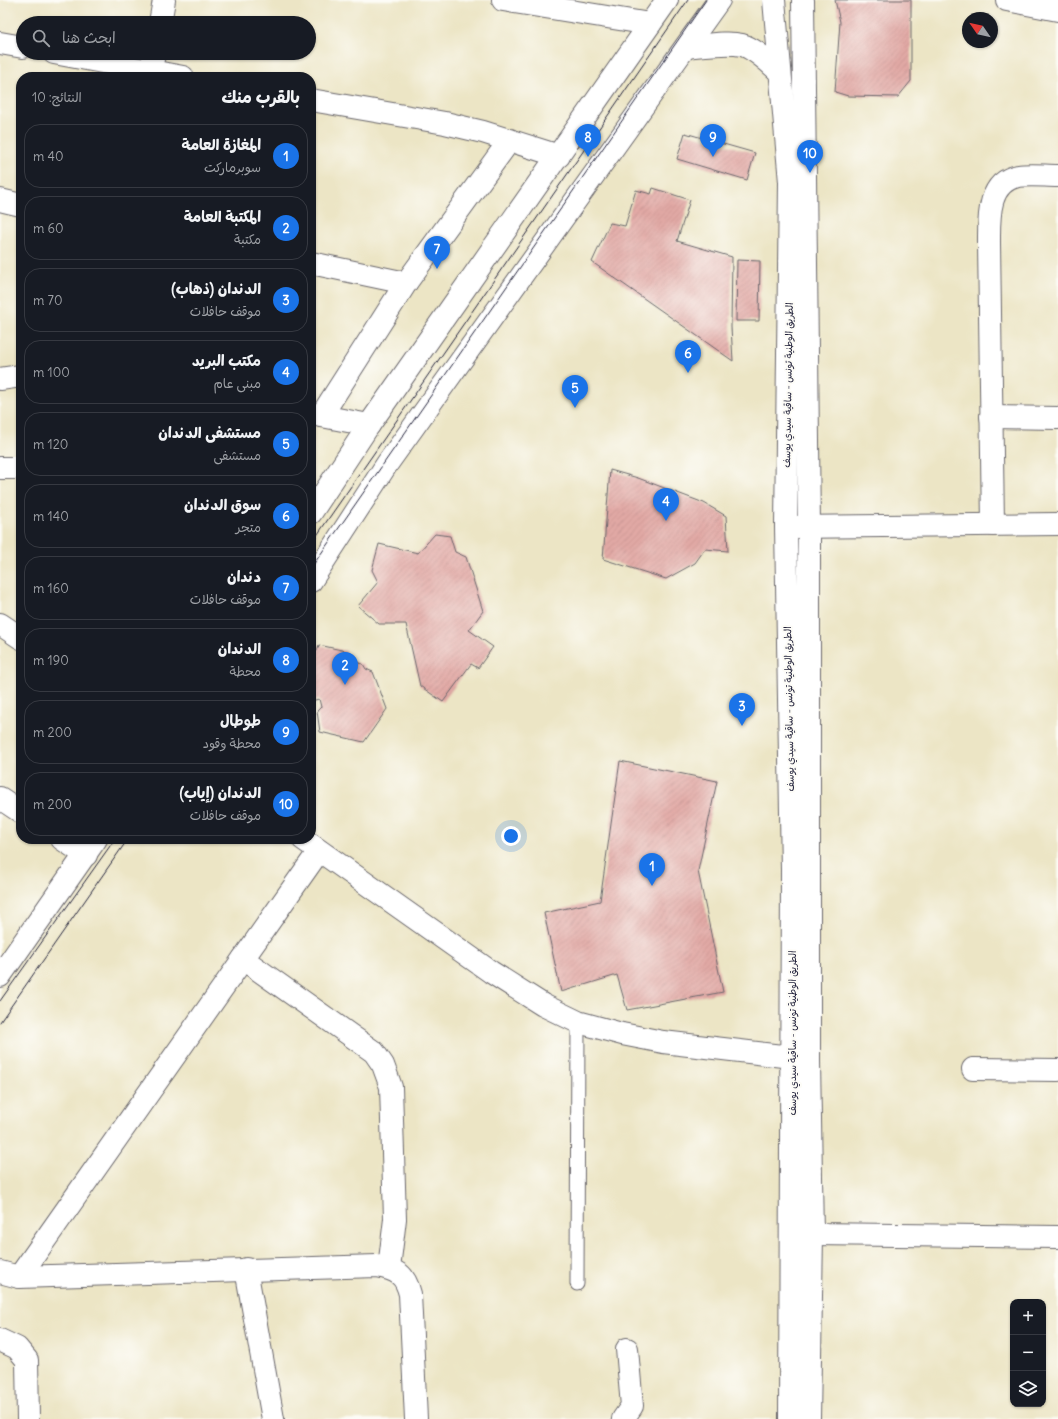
<!DOCTYPE html>
<html lang="ar">
<meta charset="utf-8">
<style>
body{margin:0;font-family:Delius,"Playpen Sans Arabic",sans-serif;background:#242831;color:#f1f3f6;direction:rtl}
.controls{position:absolute;right:12px;bottom:12px;display:grid;overflow:hidden;border-radius:8px;box-shadow:0 1px 3px #0004}
.controls button{width:36px;height:36px;display:grid;place-items:center;padding:0;border:0;border-bottom:1px solid #363941;background:#171b24;color:#f1f3f6;font:20px sans-serif}
.compass{position:absolute;left:962px;top:12px;width:36px;height:36px;border-radius:50%;background:#171b24;box-shadow:0 1px 3px #0004;rotate:304deg}
.you{position:absolute;left:511px;top:836px;width:14px;height:14px;margin:-10px;border:3px solid #fff;border-radius:50%;background:#1a73e8;box-shadow:0 0 0 6px #1a73e833}
.badge{display:grid;place-items:center;width:26px;height:26px;border-radius:50%;background:#1a73e8;color:#fff;font-size:13px;font-weight:700}
.pin{position:absolute;translate:-50% -33px;filter:drop-shadow(0 1px 2px #0008)}
.pin::after{content:'';position:absolute;top:21px;width:14px;height:12px;background:inherit;clip-path:polygon(0 0,100% 0,50% 100%)}
.list{margin:0;padding:0;list-style:none}
h2{display:flex;justify-content:space-between;align-items:center;height:52px;margin:0;padding:0 16px;font-size:17px}
h2 small{font-size:13px;font-weight:400;color:#9ea1a6}
.list li{display:grid;grid-template-columns:26px 1fr auto;gap:12px;align-items:center;box-sizing:border-box;height:64px;margin:0 8px 8px;padding:0 8px;border:1px solid #363941;border-radius:16px}
.list b{display:block;font-size:15px;white-space:nowrap}
.list p{margin:0;font-size:13px;white-space:nowrap;color:#9ea1a6}
.list em{font-size:13px;font-style:normal;color:#9ea1a6}
.icon{flex:none;width:22px;height:22px;fill:none;stroke:currentColor;stroke-width:2;stroke-linecap:round;stroke-linejoin:round}
.map{position:relative;flex:none;width:1058px;height:1419px;overflow:hidden;direction:ltr}
.search{position:absolute;background:#171b24;box-shadow:0 1px 3px #0004;left:16px;top:16px;width:300px;height:44px;display:flex;align-items:center;gap:10px;box-sizing:border-box;padding:0 14px;border-radius:22px;color:#9ea1a6;font-size:15px}
.panel{position:absolute;background:#171b24;box-shadow:0 1px 3px #0004;left:16px;top:72px;width:300px;height:772px;border-radius:16px;direction:rtl}
.map>svg:first-child{display:block}
</style>
<div class="map">
<svg width="1058" height="1419" viewBox="0 0 1058 1419">
<defs>
<pattern id="building-hatch" width="6" height="6" patternUnits="userSpaceOnUse"><rect width="6" height="6" fill="#e2a9a5"/><path d="M-1 1l2-2M0 6l6-6M5 7l2-2" fill="none" stroke="#c2918f"/></pattern>
</defs>
<rect width="100%" height="100%" fill="#fdfcf7"/>
<filter id="ink" filterUnits="userSpaceOnUse"><feTurbulence type="fractalNoise" baseFrequency=".025" numOctaves="2"/><feDisplacementMap in="SourceGraphic" scale="8" xChannelSelector="R" yChannelSelector="G"/><feConvolveMatrix kernelMatrix="1 2 1 2 8 2 1 2 1" color-interpolation-filters="sRGB"/></filter>
<filter id="wash" filterUnits="userSpaceOnUse"><feTurbulence type="fractalNoise" baseFrequency=".012" numOctaves="4" result="noise"/><feDisplacementMap in="SourceGraphic" scale="16" xChannelSelector="R" yChannelSelector="G"/><feGaussianBlur stdDeviation="0.9" result="paint"/><feColorMatrix in="noise" values="0 0 0 0 0 0 0 0 0 0 0 0 0 0 0 0 0 1.4 0 .05"/><feComposite in="paint" operator="in"/></filter>
<g filter="url(#wash)">
<rect width="100%" height="100%" fill="#ece5c5"/>
<g id="blocks">
<g fill="url(#building-hatch)">
<path d="M 835,0 L 911,0 L 911,81 L 898,97 L 848,96 L 835,92 L 840,22 Z"/>
<path d="M 685,133 L 755,153 L 747,180 L 677,159 Z"/>
<path d="M 653,188 L 690,200 L 677,241 L 732,257 L 731,327 L 733,361 L 592,262 L 610,223 L 625,226 L 636,190 L 651,194 Z"/>
<path d="M 737,260 L 760,261 L 759,321 L 736,321 Z"/>
<path d="M 610,470 L 638,478 L 704,503 L 726,516 L 728,551 L 705,549 L 695,563 L 666,579 L 603,559 Z"/>
<path d="M 435,534 L 450,536 L 455,552 L 466,557 L 483,611 L 469,630 L 493,647 L 478,668 L 471,664 L 443,702 L 420,686 L 406,624 L 379,624 L 358,606 L 378,582 L 372,570 L 379,544 L 418,553 Z"/>
<path d="M 319,645 L 346,651 L 347,660 L 363,664 L 366,669 L 373,672 L 387,709 L 364,742 L 320,732 L 317,711 L 321,707 L 319,699 L 311,701 L 311,652 L 317,651 Z"/>
<path d="M 620,761 L 717,781 L 698,871 L 723,992 L 627,1010 L 617,975 L 561,992 L 544,913 L 600,901 Z"/>
</g>
</g>
</g>
<g filter="url(#ink)">
<use href="#blocks" fill-opacity="0" stroke="#69666b" stroke-width="1"/>
<g fill="none" stroke-linecap="round" stroke-linejoin="round">
<defs>
<path id="lane" d="M 577,1284 L 578,1022"/>
<g id="street">
<path d="M 503,0 L 650,24"/>
<path d="M 1007,0 L 1058,10"/>
<path d="M 160,23 L 164,0"/>
<path d="M 0,43 L 23,47"/>
<path d="M 54,53 L 183,77"/>
<path d="M 151,71 L 154,53"/>
<path d="M 311,100 L 445,123 L 483,132 L 559,156"/>
<path d="M 0,200 L 21,205"/>
<path d="M 311,263 L 406,283"/>
<path d="M 0,379 L 21,376"/>
<path d="M 311,414 L 369,425"/>
<path d="M 321,416 L 406,283 L 510,140"/>
<path d="M 991,417 L 1058,418"/>
<path d="M 0,468 L 21,468"/>
<path d="M 993,525 L 989,243 C 989,219 987,182 1018,176 C 1031,174 1045,176 1058,176"/>
<path d="M 789,527 L 1058,524"/>
<path d="M 0,624 L 21,638"/>
<path d="M 0,798 L 21,812"/>
<path d="M 62,839 L 86,855"/>
<path d="M 243,959 L 374,1052 L 383,1065 L 391,1087 L 395,1219 L 389,1268"/>
<path d="M 973,1069 L 1058,1070"/>
<path d="M 793,1231 L 812,1234 L 1058,1237"/>
<path d="M 246,1269 L 273,1419"/>
<path d="M 0,1272 L 19,1277 L 377,1266 C 397,1270 405,1274 410,1294 L 416,1419"/>
<path d="M 19,1277 L 319,851"/>
<path d="M 0,1340 L 17,1348 L 27,1360 L 28,1419"/>
<path d="M 623,1419 L 632,1406 L 627,1349"/>
</g>
<g id="secondary">
<path d="M 311,513 L 369,425 L 667,0"/>
<path d="M 311,581 L 387,464 L 719,0"/>
<path d="M 303,839 L 491,972 L 543,1005 L 578,1022 L 622,1034 L 663,1042 L 791,1057 L 809,1061"/>
<path d="M 0,976 L 96,839"/>
</g>
<g id="highway">
<path d="M 774,0 L 790,182 L 786,527 L 792,870 L 790,1419"/>
<path d="M 803,0 L 809,528 L 809,1061 L 812,1234 L 809,1419"/>
<path d="M 686,47 C 703,46 725,41 742,45 C 756,49 769,63 780,72"/>
</g>
</defs>
<use href="#lane" stroke="#69666b" stroke-width="15"/>
<use href="#street" stroke="#69666b" stroke-width="24"/>
<use href="#secondary" stroke="#69666b" stroke-width="24"/>
<use href="#highway" stroke="#69666b" stroke-width="24"/>
<use href="#lane" stroke="#fff" stroke-width="13"/>
<use href="#street" stroke="#fff" stroke-width="22"/>
<use href="#secondary" stroke="#fff" stroke-width="22"/>
<use href="#highway" stroke="#fff" stroke-width="22"/>
<g stroke="#22223b" stroke-width="1">
<path d="M 311,544 L 688,0"/>
<path d="M 311,568 L 706,0"/>
<path d="M 0,1001 L 115,839"/>
<path d="M 0,1022 L 128,839"/>
</g>
</g>
</g>
<g text-anchor="middle" dominant-baseline="central" stroke-width="4" stroke-linejoin="round" paint-order="stroke">
<g font-size="10" fill="#22223b" stroke="#fdfcf7">
<text transform="translate(788 385) rotate(-89)">الطريق الوطنية تونس - ساقية سيدي يوسف</text>
<text transform="translate(789 709) rotate(-91)">الطريق الوطنية تونس - ساقية سيدي يوسف</text>
<text transform="translate(792 1033) rotate(-90)">الطريق الوطنية تونس - ساقية سيدي يوسف</text>
</g>
</g>
</svg>
<div class="controls">
<button>+</button>
<button>−</button>
<button><svg class="icon" aria-label="layers" viewBox="0 0 24 24"><path d="M12 4l9 5-9 5-9-5zM3 14l9 5 9-5"/></svg></button>
</div>
<svg class="compass" viewBox="-18 -18 36 36"><path d="M0-13l5 13h-10z" fill="#e53935"/><path d="M0 13l5-13h-10z" fill="#9ea1a6"/></svg>
<div class="you"></div>
<div class="pin badge" style="left:652px;top:886px">1</div>
<div class="pin badge" style="left:345px;top:685px">2</div>
<div class="pin badge" style="left:742px;top:726px">3</div>
<div class="pin badge" style="left:666px;top:521px">4</div>
<div class="pin badge" style="left:575px;top:408px">5</div>
<div class="pin badge" style="left:688px;top:373px">6</div>
<div class="pin badge" style="left:437px;top:269px">7</div>
<div class="pin badge" style="left:588px;top:157px">8</div>
<div class="pin badge" style="left:713px;top:157px">9</div>
<div class="pin badge" style="left:810px;top:173px">10</div>
<div class="search"><svg class="icon" aria-label="search" viewBox="0 0 24 24"><circle cx="10" cy="10" r="6"/><path d="M15 15l6 6"/></svg>ابحث هنا</div>
<section class="panel">
<h2>بالقرب منك<small>النتائج: 10</small></h2>
<ul class="list">
<li><span class="badge">1</span><div><b>المغازة العامة</b><p>سوبرماركت</p></div><em>40 m</em></li>
<li><span class="badge">2</span><div><b>المكتبة العامة</b><p>مكتبة</p></div><em>60 m</em></li>
<li><span class="badge">3</span><div><b>الدندان (ذهاب)</b><p>موقف حافلات</p></div><em>70 m</em></li>
<li><span class="badge">4</span><div><b>مكتب البريد</b><p>مبنى عام</p></div><em>100 m</em></li>
<li><span class="badge">5</span><div><b>مستشفى الدندان</b><p>مستشفى</p></div><em>120 m</em></li>
<li><span class="badge">6</span><div><b>سوق الدندان</b><p>متجر</p></div><em>140 m</em></li>
<li><span class="badge">7</span><div><b>دندان</b><p>موقف حافلات</p></div><em>160 m</em></li>
<li><span class="badge">8</span><div><b>الدندان</b><p>محطة</p></div><em>190 m</em></li>
<li><span class="badge">9</span><div><b>طوطال</b><p>محطة وقود</p></div><em>200 m</em></li>
<li><span class="badge">10</span><div><b>الدندان (إياب)</b><p>موقف حافلات</p></div><em>200 m</em></li>
</ul>
</section>
</div>
